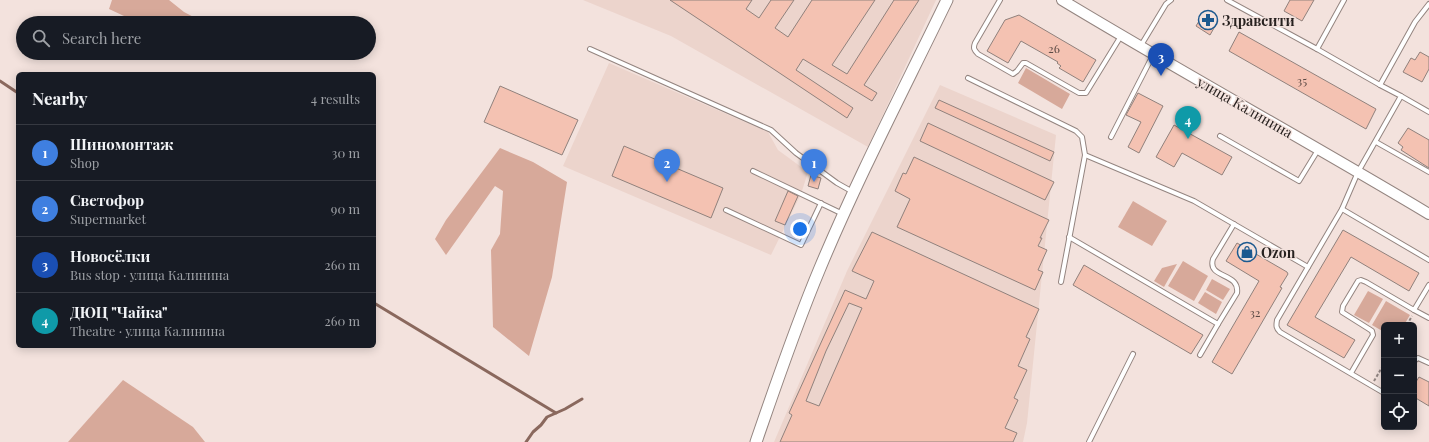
<!DOCTYPE html>
<meta charset="utf-8">
<style>
body{margin:0;font-family:"Playfair Display",serif;background:#242831;color:#f1f3f6}
.controls{position:absolute;right:12px;bottom:12px;display:grid;overflow:hidden;border-radius:6px;box-shadow:0 2px 10px #0003}
.controls button{width:36px;height:36px;display:grid;place-items:center;padding:0;border:0;border-bottom:1px solid #363941;background:#171b24;color:#f1f3f6;font:20px sans-serif}
.you{position:absolute;left:800px;top:229px;width:14px;height:14px;margin:-10px;border:3px solid #fff;border-radius:50%;background:#1a73e8;box-shadow:0 0 0 6px #1a73e833}
.badge{display:grid;place-items:center;width:26px;height:26px;border-radius:50%;background:#2563eb;color:#fff;font-size:13px;font-weight:700}
.pin{position:absolute;translate:-50% -33px;filter:drop-shadow(0 1px 2px #0008)}
.pin::after{content:'';position:absolute;top:21px;width:14px;height:12px;background:inherit;clip-path:polygon(0 0,100% 0,50% 100%)}
.list{margin:0;padding:0;list-style:none}
h2{display:flex;justify-content:space-between;align-items:center;height:52px;margin:0;padding:0 16px;font-size:17px}
h2 small{font-size:13px;font-weight:400;color:#9ea1a6}
.list li{display:grid;grid-template-columns:26px 1fr auto;gap:12px;align-items:center;box-sizing:border-box;height:56px;padding:0 16px;border-top:1px solid #363941}
.list b{display:block;font-size:15px;white-space:nowrap}
.list p{margin:0;font-size:13px;white-space:nowrap;color:#9ea1a6}
.list em{font-size:13px;font-style:normal;color:#9ea1a6}
.icon{flex:none;width:22px;height:22px;fill:none;stroke:currentColor;stroke-width:2;stroke-linecap:round;stroke-linejoin:round}
.map{position:relative;flex:none;width:1429px;height:442px;overflow:hidden}
.search{position:absolute;background:#171b24;box-shadow:0 2px 10px #0003;left:16px;top:16px;width:360px;height:44px;display:flex;align-items:center;gap:10px;box-sizing:border-box;padding:0 14px;border-radius:22px;color:#9ea1a6;font-size:15px}
.panel{position:absolute;background:#171b24;box-shadow:0 2px 10px #0003;left:16px;top:72px;width:360px;height:276px;border-radius:6px}
.map>svg:first-child{display:block}
</style>
<div class="map">
<svg width="1429" height="442" viewBox="0 0 1429 442">
<rect width="100%" height="100%" fill="#f3e2dd"/>
<g fill="#ecd4cc">
<path d="M 583,0 L 936,0 L 868,147 L 671,36 Z"/>
<path d="M 609,63 L 768,132 L 778,150 L 808,172 L 801,194 L 771,255 L 563,166 Z"/>
<path d="M 940,85 L 1056,135 L 1027,423 L 1023,442 L 774,442 L 847,271 Z"/>
</g>
<g fill="#d7a99a">
<path d="M 112,0 L 169,0 L 184,12 L 205,23 L 139,23 L 109,9 Z"/>
<path d="M 191,53 L 230,53 L 221,59 L 194,56 Z"/>
<path d="M 1026,68 L 1070,94 L 1062,109 L 1018,83 Z"/>
<path d="M 500,148 L 533,162 L 567,182 L 552,277 L 529,356 L 493,327 L 491,250 L 500,234 L 503,191 L 495,186 L 446,255 L 435,239 L 446,220 Z"/>
<path d="M 1133,201 L 1167,221 L 1152,246 L 1118,227 Z"/>
<path d="M 1183,261 L 1208,276 L 1194,301 L 1168,286 Z"/>
<path d="M 1177,264 L 1164,287 L 1154,281 L 1162,268 Z"/>
<path d="M 1212,279 L 1230,289 L 1223,300 L 1206,290 Z"/>
<path d="M 1368,291 L 1383,299 L 1369,323 L 1354,315 Z"/>
<path d="M 1205,292 L 1222,302 L 1216,314 L 1198,303 Z"/>
<path d="M 1386,301 L 1410,315 L 1404,325 L 1384,325 L 1384,332 L 1372,325 Z"/>
<path d="M 123,380 L 193,427 L 205,442 L 68,442 Z"/>
</g>
<g fill="none" stroke-linecap="round" stroke-linejoin="round">
<g stroke="#8a685d" stroke-width="3">
<path d="M 0,81 L 18,93"/>
<path d="M 374,303 L 556,413"/>
<path d="M 526,442 L 533,432 L 541,425 L 547,417 L 565,409 L 582,399"/>
</g>
</g>
<g fill="#f4c2b2" stroke="#90817c" fill-rule="evenodd">
<path d="M 670,0 L 752,0 L 746,9 L 759,18 L 771,0 L 794,0 L 775,28 L 788,37 L 812,0 L 875,0 L 832,65 L 847,74 L 894,0 L 919,0 L 864,85 L 877,93 L 872,101 L 803,59 L 796,70 L 853,108 L 847,118 Z"/>
<path d="M 1290,0 L 1314,0 L 1302,21 L 1284,11 Z"/>
<path d="M 1204,13 L 1218,21 L 1210,35 L 1196,26 Z"/>
<path d="M 1019,15 L 1096,60 L 1083,82 L 1059,68 L 1061,66 L 1057,63 L 1058,62 L 1021,41 L 1008,63 L 987,51 L 1005,20 Z"/>
<path d="M 1239,32 L 1376,109 L 1366,129 L 1229,51 Z"/>
<path d="M 1420,52 L 1429,57 L 1429,69 L 1422,82 L 1403,72 L 1411,58 L 1415,60 Z"/>
<path d="M 500,86 L 578,120 L 562,155 L 484,122 Z"/>
<path d="M 1138,93 L 1163,106 L 1139,153 L 1128,147 L 1141,122 L 1126,115 Z"/>
<path d="M 939,100 L 1054,152 L 1050,161 L 935,108 Z"/>
<path d="M 928,123 L 1054,182 L 1045,200 L 920,141 Z"/>
<path d="M 1174,125 L 1232,157 L 1222,175 L 1182,153 L 1174,167 L 1156,157 Z"/>
<path d="M 1408,128 L 1429,140 L 1429,168 L 1401,150 L 1403,147 L 1398,143 Z"/>
<path d="M 624,146 L 723,188 L 711,218 L 612,176 Z"/>
<path d="M 914,157 L 1049,220 L 1040,238 L 1042,238 L 1038,246 L 1047,250 L 1038,270 L 1043,272 L 1035,290 L 897,227 L 910,199 L 895,191 L 903,173 L 906,174 Z"/>
<path d="M 811,175 L 821,178 L 818,189 L 808,186 Z"/>
<path d="M 788,191 L 798,196 L 785,225 L 775,221 Z"/>
<path d="M 1343,230 L 1419,273 L 1409,291 L 1351,257 L 1315,317 L 1355,340 L 1344,358 L 1287,325 Z"/>
<path d="M 872,232 L 1039,309 L 1026,337 L 1030,339 L 1018,366 L 1027,370 L 1014,398 L 1018,400 L 1005,428 L 1017,433 L 1013,442 L 780,442 L 792,415 L 789,413 L 845,290 L 866,299 L 874,281 L 852,271 ZM 849,303 L 862,308 L 819,406 L 806,401 L 826,351 Z"/>
<path d="M 1237,243 L 1287,272 L 1288,274 L 1280,287 L 1282,288 L 1232,374 L 1212,362 L 1259,281 L 1226,261 Z"/>
<path d="M 1084,265 L 1203,335 L 1191,354 L 1073,285 Z"/>
<path d="M 1419,377 L 1429,382 L 1429,406 L 1414,397 L 1414,385 Z"/>
</g>
<g fill="none" stroke-linecap="round" stroke-linejoin="round">
<defs>
<g id="service">
<path d="M 1000,0 L 975,43 C 973,48 974,50 978,54 L 1013,74 L 1017,71 L 1023,63 L 1026,63 L 1079,93 L 1086,93 L 1121,36"/>
<path d="M 1227,0 L 1317,49"/>
<path d="M 1344,0 L 1317,49 L 1380,85"/>
<path d="M 1140,47 L 1166,4 L 1171,0"/>
<path d="M 590,49 L 771,130 L 796,153 L 837,183 L 853,192"/>
<path d="M 968,78 L 1076,131 L 1082,137 L 1085,155 L 1194,201 L 1308,267"/>
<path d="M 1401,96 L 1429,112"/>
<path d="M 1220,136 L 1299,181 L 1318,150"/>
<path d="M 1111,137 L 1153,55"/>
<path d="M 1376,142 L 1429,172"/>
<path d="M 753,171 L 843,214"/>
<path d="M 1342,209 L 1429,260"/>
<path d="M 726,210 L 801,245 L 821,203"/>
<path d="M 1069,237 L 1218,324 L 1237,293 C 1240,272 1207,279 1213,259 L 1234,224"/>
<path d="M 1061,282 L 1085,155"/>
<path d="M 1414,310 L 1429,318"/>
<path d="M 1200,355 L 1218,324"/>
<path d="M 1414,361 L 1418,358 L 1429,363"/>
<path d="M 1351,373 L 1373,335 L 1372,331 L 1369,329 L 1342,312 L 1343,306 L 1358,281 L 1361,280 L 1366,282 L 1414,310 L 1429,285"/>
<path d="M 1384,393 L 1280,332 C 1276,328 1276,326 1277,320 L 1342,209 L 1358,172 L 1401,96 L 1380,85 L 1415,22 L 1429,4"/>
<path d="M 1089,442 L 1133,354"/>
</g>
<path id="tertiary" d="M 1062,0 C 1183,73 1307,141 1429,214"/>
<path id="secondary" d="M 756,442 C 776,384 796,325 820,268 C 858,177 904,89 947,0"/>
</defs>
<use href="#service" stroke="#948580" stroke-width="6"/>
<use href="#tertiary" stroke="#948580" stroke-width="12"/>
<use href="#secondary" stroke="#948580" stroke-width="13"/>
<g stroke="#928683" stroke-width="2" stroke-dasharray="3 2" stroke-linecap="butt">
<path d="M 1407,325 L 1412,316"/>
<path d="M 1374,381 L 1384,364"/>
</g>
<use href="#service" stroke="#fff" stroke-width="4"/>
<use href="#tertiary" stroke="#fff" stroke-width="10"/>
<use href="#secondary" stroke="#fff" stroke-width="11"/>
</g>
<defs>
<symbol id="pharmacy-ring" viewBox="-11 -11 22 22"><circle r="9.5" fill="#f3e2dd" stroke="#1c598f" stroke-width="1.5"/><path d="M-2-6h4v4h4v4h-4v4h-4v-4h-4v-4h4Z" fill="#1c598f"/></symbol>
<symbol id="shop-ring" viewBox="-11 -11 22 22"><circle r="9.5" fill="#f3e2dd" stroke="#1c598f" stroke-width="1.5"/><path d="M-5-2.5h2.3a2.7 3.5 0 0 1 5.4 0H5L5.5 6h-11ZM-1.5-2.5h3a1.5 2.3 0 0 0-3 0Z" fill="#1c598f"/></symbol>
</defs>
<g fill-rule="evenodd">
<use href="#pharmacy-ring" x="1197" y="9" width="22" height="22"/>
<use href="#shop-ring" x="1236" y="241" width="22" height="22"/>
</g>
<g text-anchor="middle" dominant-baseline="central" stroke-width="3" stroke-linejoin="round" paint-order="stroke">
<g font-size="12" fill="#5a4944">
<text x="1054" y="48">26</text>
<text x="1302" y="80">35</text>
<text x="1255" y="312">32</text>
</g>
<g font-size="14" font-weight="bold" fill="#27211f" stroke="#f3e2dd" text-anchor="start">
<text x="1222" y="20">Здравсити</text>
<text x="1261" y="252">Ozon</text>
</g>
<g font-size="14" fill="#27211f" stroke="#f3e2dd">
<text transform="translate(1245 107) rotate(30)">улица Калинина</text>
</g>
</g>
</svg>
<div class="controls">
<button>+</button>
<button>−</button>
<button><svg class="icon" aria-label="locate" viewBox="0 0 24 24"><circle cx="12" cy="12" r="6"/><path d="M12 2v4M12 18v4M2 12h4M18 12h4"/></svg></button>
</div>
<div class="you"></div>
<div class="pin badge" style="left:814px;top:182px;background:#3f7fe0">1</div>
<div class="pin badge" style="left:667px;top:182px;background:#3f7fe0">2</div>
<div class="pin badge" style="left:1161px;top:76px;background:#1a4fb4">3</div>
<div class="pin badge" style="left:1188px;top:139px;background:#0f9aa8">4</div>
<div class="search"><svg class="icon" aria-label="search" viewBox="0 0 24 24"><circle cx="10" cy="10" r="6"/><path d="M15 15l6 6"/></svg>Search here</div>
<section class="panel">
<h2>Nearby<small>4 results</small></h2>
<ul class="list">
<li><span class="badge" style="background:#3f7fe0">1</span><div><b>Шиномонтаж</b><p>Shop</p></div><em>30 m</em></li>
<li><span class="badge" style="background:#3f7fe0">2</span><div><b>Светофор</b><p>Supermarket</p></div><em>90 m</em></li>
<li><span class="badge" style="background:#1a4fb4">3</span><div><b>Новосёлки</b><p>Bus stop · улица Калинина</p></div><em>260 m</em></li>
<li><span class="badge" style="background:#0f9aa8">4</span><div><b>ДЮЦ &quot;Чайка&quot;</b><p>Theatre · улица Калинина</p></div><em>260 m</em></li>
</ul>
</section>
</div>
